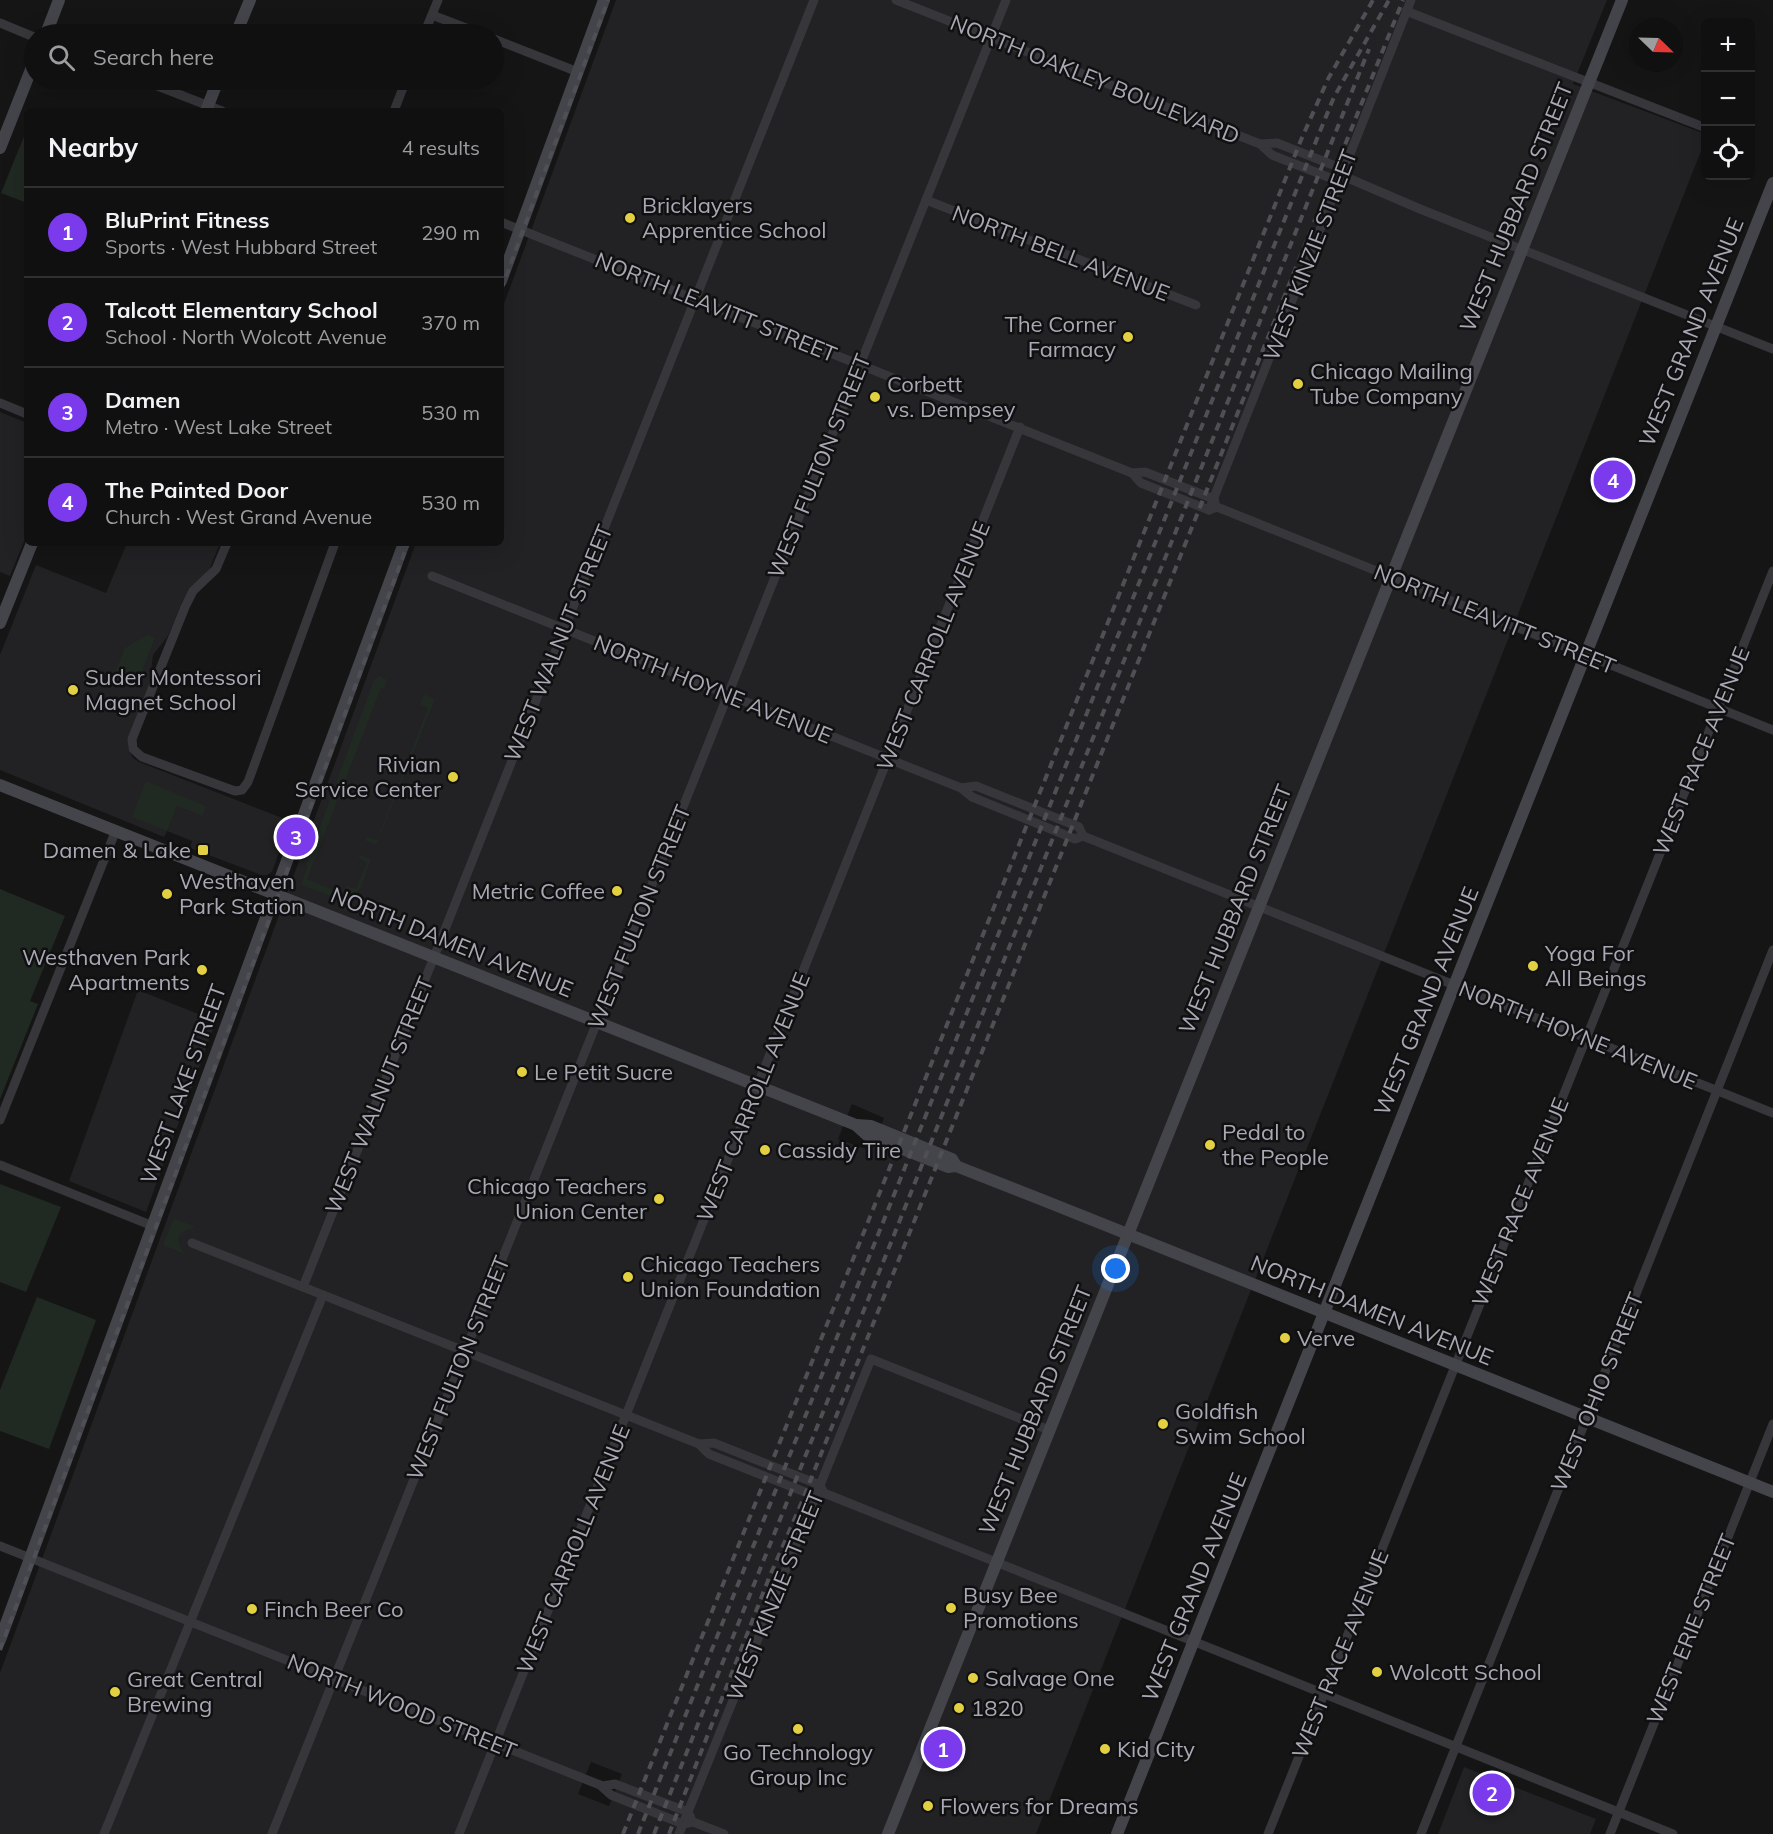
<!DOCTYPE html>
<meta charset="utf-8">
<style>
body{margin:0;font-family:Mulish,sans-serif;background:#1e1e1e;color:#f1f3f6}
.controls{position:absolute;right:18px;top:18px;display:grid;overflow:hidden;border-radius:9px;box-shadow:0 6px 24px #0002}
.controls button{width:54px;height:54px;display:grid;place-items:center;padding:0;border:0;border-bottom:2px solid #303030;background:#101010;color:#f1f3f6;font:30px sans-serif}
.compass{position:absolute;left:1629px;top:18px;width:54px;height:54px;border-radius:50%;background:#101010;box-shadow:0 6px 24px #0002;rotate:113deg}
.you{position:absolute;left:1116px;top:1269px;width:21px;height:21px;margin:-15px;border:4px solid #fff;border-radius:50%;background:#1a73e8;box-shadow:0 0 0 9px #1a73e833}
.badge{display:grid;place-items:center;width:39px;height:39px;border-radius:50%;background:#7c3aed;color:#fff;font-size:20px;font-weight:700}
.pin{position:absolute;translate:-50% -50%;border:3px solid #fff;box-shadow:0 2px 6px #0006}
.list{margin:0;padding:0;list-style:none}
h2{display:flex;justify-content:space-between;align-items:center;height:78px;margin:0;padding:0 24px;font-size:26px}
h2 small{font-size:20px;font-weight:400;color:#9c9d9f}
.list li{display:grid;grid-template-columns:39px 1fr auto;gap:18px;align-items:center;box-sizing:border-box;height:90px;padding:0 24px;border-top:2px solid #303030}
.list b{display:block;font-size:22px;white-space:nowrap}
.list p{margin:0;font-size:20px;white-space:nowrap;color:#9c9d9f}
.list em{font-size:20px;font-style:normal;color:#9c9d9f}
.icon{flex:none;width:33px;height:33px;fill:none;stroke:currentColor;stroke-width:2;stroke-linecap:round;stroke-linejoin:round}
.map{position:relative;flex:none;width:1773px;height:1834px;overflow:hidden}
.search{position:absolute;background:#101010;box-shadow:0 6px 24px #0002;left:24px;top:24px;width:480px;height:66px;display:flex;align-items:center;gap:15px;box-sizing:border-box;padding:0 21px;border-radius:33px;color:#9c9d9f;font-size:22px}
.panel{position:absolute;background:#101010;box-shadow:0 6px 24px #0002;left:24px;top:108px;width:480px;height:438px;border-radius:9px}
.map>svg:first-child{display:block}
</style>
<div class="map">
<svg width="1773" height="1834" viewBox="0 0 1773 1834">
<rect width="100%" height="100%" fill="#151516"/>
<g fill="#222123" fill-rule="evenodd">
<path d="M 616,0 L 1607,0 L 1573,84 L 1705,134 L 1705,141 L 1036,1834 L 0,1834 L 0,1673 L 416,543 L 501,543 L 501,312 ZM 852,1104 L 884,1118 L 871,1151 L 838,1139 ZM 591,1762 L 622,1774 L 609,1806 L 578,1794 Z"/>
<path d="M 0,412 L 27,423 L 27,534 L 10,576 L 0,572 Z"/>
<path d="M 127,543 L 220,543 L 210,568 L 205,576 L 189,592 L 182,602 L 168,636 L 153,655 L 150,682 L 128,741 L 128,749 L 133,758 L 139,762 L 290,821 L 272,872 L 267,875 L 261,875 L 190,848 L 192,841 L 167,831 L 164,837 L 0,770 L 0,655 L 36,565 L 106,593 Z"/>
<path d="M 138,990 L 216,1021 L 146,1212 L 69,1181 Z"/>
<path d="M 1464,1767 L 1596,1819 L 1590,1834 L 1438,1834 Z"/>
</g>
<g fill="#212923">
<path d="M 27,129 L 27,203 L 1,193 Z"/>
<path d="M 147,635 L 155,638 L 136,686 L 113,677 L 125,648 Z"/>
<path d="M 379,676 L 387,680 L 384,689 L 381,688 L 307,879 L 343,894 L 347,886 L 356,889 L 367,862 L 359,858 L 359,855 L 371,859 C 366,872 361,895 348,903 L 302,885 L 301,884 L 308,866 L 306,865 L 373,682 Z"/>
<path d="M 424,694 L 435,699 L 376,845 L 366,841 L 366,839 L 368,837 L 377,840 L 428,708 L 420,704 Z"/>
<path d="M 146,781 L 206,806 L 203,816 L 177,806 L 167,831 L 132,817 Z"/>
<path d="M 0,889 L 65,916 L 30,1001 L 38,1004 L 0,1099 Z"/>
<path d="M 0,1184 L 61,1207 L 26,1292 L 0,1282 Z"/>
<path d="M 174,1218 L 196,1227 C 179,1231 173,1238 185,1254 L 163,1245 Z"/>
<path d="M 37,1297 L 96,1320 L 49,1449 L 0,1431 L 0,1390 Z"/>
</g>
<g fill="none" stroke-linecap="round" stroke-linejoin="round">
<g stroke="#37363b" stroke-width="9">
<path d="M 896,0 L 1260,144 L 1272,155 L 1333,179 L 1341,175 L 1420,209 L 1773,349"/>
<path d="M 1406,11 L 1706,128"/>
<path d="M 432,15 L 482,34"/>
<path d="M 0,23 L 34,37"/>
<path d="M 424,34 L 438,0"/>
<path d="M 494,39 L 578,72"/>
<path d="M 142,80 L 222,111"/>
<path d="M 394,111 L 406,80"/>
<path d="M 1260,144 L 1277,143 L 1338,167 L 1341,175"/>
<path d="M 926,200 L 1196,305"/>
<path d="M 501,222 L 1132,473 L 1141,483 L 1209,510 L 1217,507 L 1773,730"/>
<path d="M 0,403 L 27,414"/>
<path d="M 1132,473 L 1145,472 L 1214,499 L 1215,502"/>
<path d="M 1209,510 L 1411,0"/>
<path d="M 227,543 L 216,569 L 193,591 L 185,607 L 132,739 L 133,749 L 142,757 L 235,791 L 242,790 L 248,782 L 335,543"/>
<path d="M 432,576 L 961,788 L 972,797 L 1075,839 L 1083,836"/>
<path d="M 961,788 L 976,786 L 1079,827 L 1083,836 L 1773,1113"/>
<path d="M 0,1120 L 116,830"/>
<path d="M 0,1165 L 153,1226"/>
<path d="M 192,1243 L 699,1444 L 709,1454 L 815,1496 L 820,1494"/>
<path d="M 303,1287 L 814,0"/>
<path d="M 699,1444 L 714,1443 L 820,1485 L 824,1493 C 1107,1608 1390,1721 1673,1834"/>
<path d="M 0,1546 L 600,1785 L 611,1795 L 683,1824 L 693,1822 L 724,1834"/>
<path d="M 603,1786 L 615,1784 L 688,1812 L 691,1818"/>
<path d="M 104,1834 L 323,1295"/>
<path d="M 272,1834 L 1006,0"/>
<path d="M 459,1834 L 1020,427"/>
<path d="M 679,1834 L 871,1359 L 1049,1430"/>
<path d="M 1268,1834 L 1773,571"/>
<path d="M 1421,1834 L 1773,950"/>
<path d="M 1610,1834 L 1773,1424"/>
</g>
<g stroke="#44454b" stroke-width="12">
<path d="M 46,34 L 59,0"/>
<path d="M 236,34 L 250,0"/>
<path d="M 206,111 L 218,80"/>
<path d="M 0,148 L 34,62"/>
<path d="M 501,281 L 604,0"/>
<path d="M 0,623 L 32,543"/>
<path d="M 0,785 L 856,1125 L 867,1135 L 948,1167 L 956,1166 L 1040,1199 L 1773,1492"/>
<path d="M 856,1125 L 871,1126 L 952,1159 L 956,1166"/>
<path d="M 0,1640 L 404,543"/>
<path d="M 888,1834 L 1622,0"/>
<path d="M 1117,1834 L 1773,183"/>
</g>
<g stroke="#4f5056" stroke-width="4" stroke-dasharray="8 6" stroke-linecap="butt">
<path d="M 501,290 L 608,0"/>
<path d="M 0,1650 L 408,543"/>
<path d="M 623,1834 L 1301,140 L 1328,79 L 1373,0"/>
<path d="M 638,1834 L 1312,151 L 1334,97 L 1389,0"/>
<path d="M 654,1834 L 1369,49"/>
<path d="M 669,1834 L 769,1578 L 801,1504 L 1403,0"/>
</g>
</g>
<g fill="#e2d042" stroke="#101011" stroke-width="2">
<circle cx="630" cy="218" r="6"/>
<circle cx="1128" cy="337" r="6"/>
<circle cx="1298" cy="384" r="6"/>
<circle cx="875" cy="397" r="6"/>
<circle cx="73" cy="690" r="6"/>
<circle cx="453" cy="777" r="6"/>
<rect x="197" y="844" width="12" height="12" rx="3"/>
<circle cx="617" cy="891" r="6"/>
<circle cx="167" cy="894" r="6"/>
<circle cx="1533" cy="966" r="6"/>
<circle cx="202" cy="970" r="6"/>
<circle cx="522" cy="1072" r="6"/>
<circle cx="1210" cy="1145" r="6"/>
<circle cx="765" cy="1150" r="6"/>
<circle cx="659" cy="1199" r="6"/>
<circle cx="628" cy="1277" r="6"/>
<circle cx="1285" cy="1338" r="6"/>
<circle cx="1163" cy="1424" r="6"/>
<circle cx="951" cy="1608" r="6"/>
<circle cx="252" cy="1609" r="6"/>
<circle cx="1377" cy="1672" r="6"/>
<circle cx="973" cy="1678" r="6"/>
<circle cx="115" cy="1692" r="6"/>
<circle cx="959" cy="1708" r="6"/>
<circle cx="798" cy="1729" r="6"/>
<circle cx="1105" cy="1749" r="6"/>
<circle cx="928" cy="1806" r="6"/>
</g>
<g text-anchor="middle" dominant-baseline="central" stroke-width="5" stroke-linejoin="round" paint-order="stroke">
<g font-size="22" fill="#a8a9b5" stroke="#101011">
<text transform="translate(1095 79) rotate(22)">NORTH OAKLEY BOULEVARD</text>
<text transform="translate(1516 207) rotate(-68)">WEST HUBBARD STREET</text>
<text transform="translate(1061 253) rotate(21)">NORTH BELL AVENUE</text>
<text transform="translate(1310 255) rotate(-69)">WEST KINZIE STREET</text>
<text transform="translate(716 307) rotate(22)">NORTH LEAVITT STREET</text>
<text transform="translate(1691 332) rotate(-68)">WEST GRAND AVENUE</text>
<text transform="translate(819 466) rotate(-68)">WEST FULTON STREET</text>
<text transform="translate(1495 619) rotate(22)">NORTH LEAVITT STREET</text>
<text transform="translate(558 643) rotate(-68)">WEST WALNUT STREET</text>
<text transform="translate(933 646) rotate(-68)">WEST CARROLL AVENUE</text>
<text transform="translate(713 689) rotate(22)">NORTH HOYNE AVENUE</text>
<text transform="translate(1701 751) rotate(-68)">WEST RACE AVENUE</text>
<text transform="translate(1235 909) rotate(-68)">WEST HUBBARD STREET</text>
<text transform="translate(639 917) rotate(-68)">WEST FULTON STREET</text>
<text transform="translate(452 942) rotate(22)">NORTH DAMEN AVENUE</text>
<text transform="translate(1426 1001) rotate(-68)">WEST GRAND AVENUE</text>
<text transform="translate(1578 1035) rotate(22)">NORTH HOYNE AVENUE</text>
<text transform="translate(183 1084) rotate(-70)">WEST LAKE STREET</text>
<text transform="translate(379 1095) rotate(-68)">WEST WALNUT STREET</text>
<text transform="translate(753 1097) rotate(-68)">WEST CARROLL AVENUE</text>
<text transform="translate(1520 1202) rotate(-68)">WEST RACE AVENUE</text>
<text transform="translate(1372 1310) rotate(22)">NORTH DAMEN AVENUE</text>
<text transform="translate(458 1368) rotate(-68)">WEST FULTON STREET</text>
<text transform="translate(1597 1392) rotate(-68)">WEST OHIO STREET</text>
<text transform="translate(1035 1410) rotate(-68)">WEST HUBBARD STREET</text>
<text transform="translate(573 1549) rotate(-68)">WEST CARROLL AVENUE</text>
<text transform="translate(1194 1587) rotate(-68)">WEST GRAND AVENUE</text>
<text transform="translate(775 1596) rotate(-68)">WEST KINZIE STREET</text>
<text transform="translate(1691 1629) rotate(-68)">WEST ERIE STREET</text>
<text transform="translate(1340 1654) rotate(-68)">WEST RACE AVENUE</text>
<text transform="translate(402 1706) rotate(22)">NORTH WOOD STREET</text>
</g>
<g font-size="22" fill="#a8a9b5" stroke="#101011" text-anchor="start">
<text x="642" y="205">Bricklayers<tspan x="642" dy="25">Apprentice School</tspan></text>
<text x="1116" y="324" text-anchor="end">The Corner<tspan x="1116" dy="25">Farmacy</tspan></text>
<text x="1310" y="371">Chicago Mailing<tspan x="1310" dy="25">Tube Company</tspan></text>
<text x="887" y="384">Corbett<tspan x="887" dy="25">vs. Dempsey</tspan></text>
<text x="85" y="677">Suder Montessori<tspan x="85" dy="25">Magnet School</tspan></text>
<text x="441" y="764" text-anchor="end">Rivian<tspan x="441" dy="25">Service Center</tspan></text>
<text x="191" y="850" text-anchor="end">Damen &amp; Lake</text>
<text x="179" y="881">Westhaven<tspan x="179" dy="25">Park Station</tspan></text>
<text x="605" y="891" text-anchor="end">Metric Coffee</text>
<text x="1545" y="953">Yoga For<tspan x="1545" dy="25">All Beings</tspan></text>
<text x="190" y="957" text-anchor="end">Westhaven Park<tspan x="190" dy="25">Apartments</tspan></text>
<text x="534" y="1072">Le Petit Sucre</text>
<text x="1222" y="1132">Pedal to<tspan x="1222" dy="25">the People</tspan></text>
<text x="777" y="1150">Cassidy Tire</text>
<text x="647" y="1186" text-anchor="end">Chicago Teachers<tspan x="647" dy="25">Union Center</tspan></text>
<text x="640" y="1264">Chicago Teachers<tspan x="640" dy="25">Union Foundation</tspan></text>
<text x="1297" y="1338">Verve</text>
<text x="1175" y="1411">Goldfish<tspan x="1175" dy="25">Swim School</tspan></text>
<text x="963" y="1595">Busy Bee<tspan x="963" dy="25">Promotions</tspan></text>
<text x="264" y="1609">Finch Beer Co</text>
<text x="1389" y="1672">Wolcott School</text>
<text x="985" y="1678">Salvage One</text>
<text x="127" y="1679">Great Central<tspan x="127" dy="25">Brewing</tspan></text>
<text x="971" y="1708">1820</text>
<text x="1117" y="1749">Kid City</text>
<text x="798" y="1752" text-anchor="middle">Go Technology<tspan x="798" dy="25">Group Inc</tspan></text>
<text x="940" y="1806">Flowers for Dreams</text>
</g>
</g>
</svg>
<div class="controls">
<button>+</button>
<button>−</button>
<button><svg class="icon" aria-label="locate" viewBox="0 0 24 24"><circle cx="12" cy="12" r="6"/><path d="M12 2v4M12 18v4M2 12h4M18 12h4"/></svg></button>
</div>
<svg class="compass" viewBox="-18 -18 36 36"><path d="M0-13l5 13h-10z" fill="#e53935"/><path d="M0 13l5-13h-10z" fill="#9c9d9f"/></svg>
<div class="you"></div>
<div class="pin badge" style="left:943px;top:1749px">1</div>
<div class="pin badge" style="left:1492px;top:1793px">2</div>
<div class="pin badge" style="left:296px;top:837px">3</div>
<div class="pin badge" style="left:1613px;top:480px">4</div>
<div class="search"><svg class="icon" aria-label="search" viewBox="0 0 24 24"><circle cx="10" cy="10" r="6"/><path d="M15 15l6 6"/></svg>Search here</div>
<section class="panel">
<h2>Nearby<small>4 results</small></h2>
<ul class="list">
<li><span class="badge">1</span><div><b>BluPrint Fitness</b><p>Sports · West Hubbard Street</p></div><em>290 m</em></li>
<li><span class="badge">2</span><div><b>Talcott Elementary School</b><p>School · North Wolcott Avenue</p></div><em>370 m</em></li>
<li><span class="badge">3</span><div><b>Damen</b><p>Metro · West Lake Street</p></div><em>530 m</em></li>
<li><span class="badge">4</span><div><b>The Painted Door</b><p>Church · West Grand Avenue</p></div><em>530 m</em></li>
</ul>
</section>
</div>
